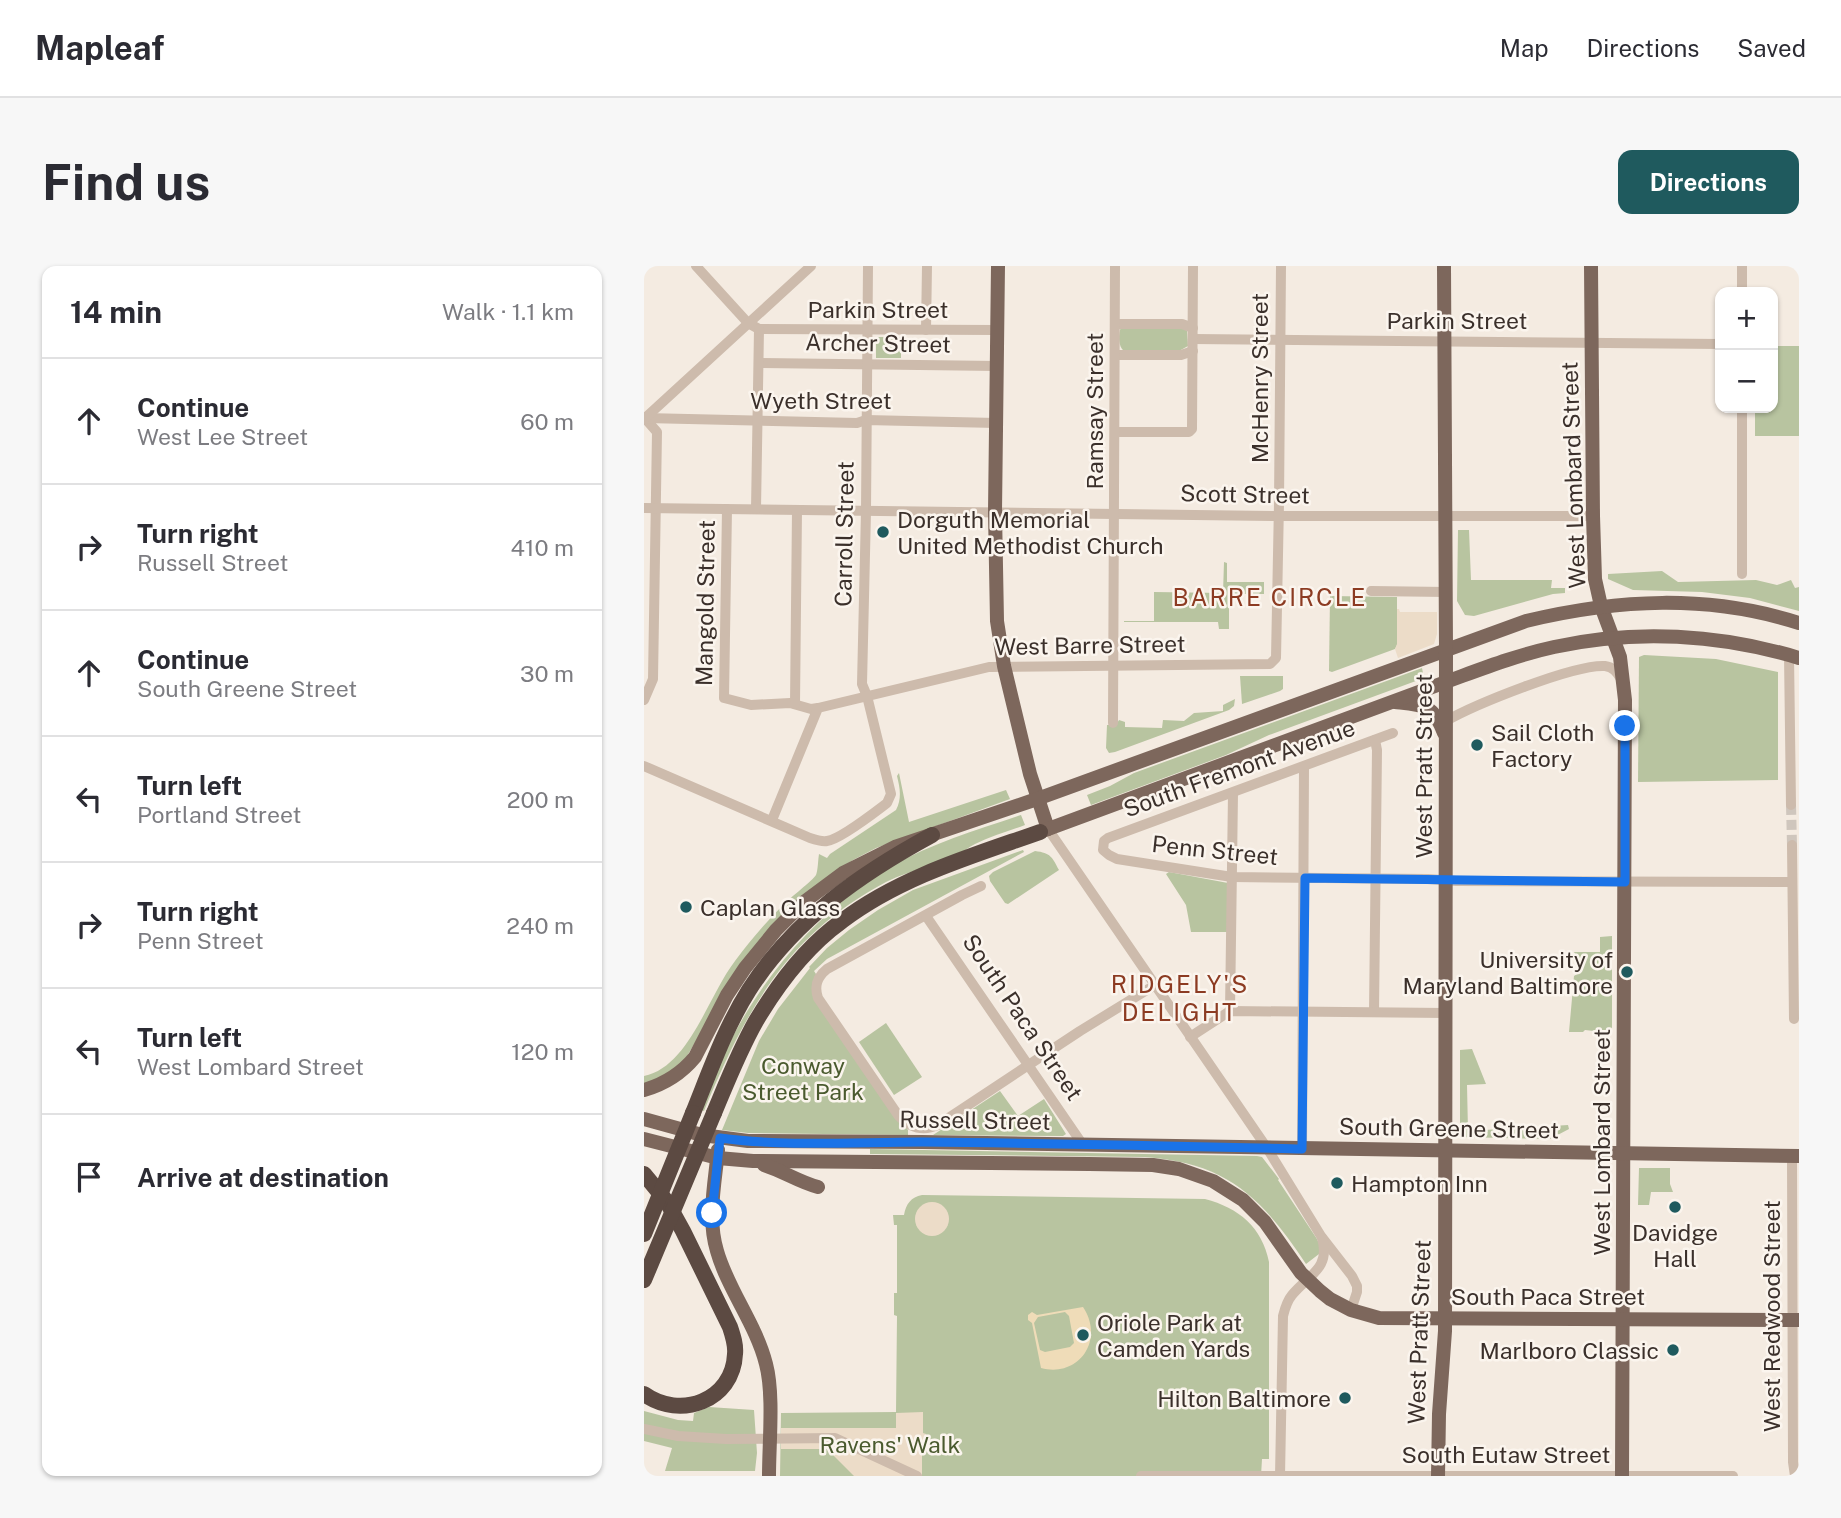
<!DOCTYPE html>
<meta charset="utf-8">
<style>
body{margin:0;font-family:"Public Sans",sans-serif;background:#f7f7f7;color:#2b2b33}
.controls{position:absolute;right:21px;top:21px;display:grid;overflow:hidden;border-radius:14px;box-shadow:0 2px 5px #0004}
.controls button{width:63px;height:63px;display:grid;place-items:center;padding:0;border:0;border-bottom:2px solid #e1e1e2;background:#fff;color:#2b2b33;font:35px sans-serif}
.stop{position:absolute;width:21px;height:21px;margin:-16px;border:5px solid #1a73e8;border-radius:50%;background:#fff}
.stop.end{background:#1a73e8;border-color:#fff;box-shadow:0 2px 7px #0008}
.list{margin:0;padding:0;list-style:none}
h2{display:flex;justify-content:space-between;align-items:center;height:91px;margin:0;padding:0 28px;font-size:30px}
h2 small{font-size:23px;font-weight:400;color:#7c7c81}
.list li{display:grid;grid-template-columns:46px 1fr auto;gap:21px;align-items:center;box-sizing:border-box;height:126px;padding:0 28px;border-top:2px solid #e1e1e2}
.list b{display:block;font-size:26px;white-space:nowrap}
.list p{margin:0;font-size:23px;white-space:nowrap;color:#7c7c81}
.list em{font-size:23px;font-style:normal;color:#7c7c81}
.icon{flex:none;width:38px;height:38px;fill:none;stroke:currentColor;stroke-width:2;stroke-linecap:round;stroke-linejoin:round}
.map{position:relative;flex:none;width:1155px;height:1210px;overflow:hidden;border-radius:14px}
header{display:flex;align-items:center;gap:42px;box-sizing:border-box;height:98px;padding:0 35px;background:#fff;border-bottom:2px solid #e1e1e2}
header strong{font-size:33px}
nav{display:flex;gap:38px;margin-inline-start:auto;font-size:24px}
.intro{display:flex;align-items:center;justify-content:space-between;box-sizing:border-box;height:168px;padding:0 42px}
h1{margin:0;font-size:49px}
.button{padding:18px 32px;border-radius:14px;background:#1f5a5e;color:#fff;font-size:24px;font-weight:700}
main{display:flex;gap:42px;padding:0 42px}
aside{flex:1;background:#fff;border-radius:14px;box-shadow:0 2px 5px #0004}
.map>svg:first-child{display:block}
</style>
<header>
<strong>Mapleaf</strong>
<nav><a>Map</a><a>Directions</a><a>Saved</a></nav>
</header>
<div class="intro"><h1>Find us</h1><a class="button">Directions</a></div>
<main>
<aside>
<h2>14 min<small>Walk · 1.1 km</small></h2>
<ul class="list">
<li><svg class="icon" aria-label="ahead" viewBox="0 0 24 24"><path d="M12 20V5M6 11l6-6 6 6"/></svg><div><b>Continue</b><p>West Lee Street</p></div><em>60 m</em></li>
<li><svg class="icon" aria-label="right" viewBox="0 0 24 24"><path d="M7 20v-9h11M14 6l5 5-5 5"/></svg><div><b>Turn right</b><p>Russell Street</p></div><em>410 m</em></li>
<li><svg class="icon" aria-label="ahead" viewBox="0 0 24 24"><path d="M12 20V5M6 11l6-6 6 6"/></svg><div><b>Continue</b><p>South Greene Street</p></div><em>30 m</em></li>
<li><svg class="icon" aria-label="left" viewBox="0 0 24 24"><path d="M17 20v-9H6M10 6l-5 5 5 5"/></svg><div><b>Turn left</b><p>Portland Street</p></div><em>200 m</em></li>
<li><svg class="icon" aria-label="right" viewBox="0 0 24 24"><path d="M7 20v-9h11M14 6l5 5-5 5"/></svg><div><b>Turn right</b><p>Penn Street</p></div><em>240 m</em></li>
<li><svg class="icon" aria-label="left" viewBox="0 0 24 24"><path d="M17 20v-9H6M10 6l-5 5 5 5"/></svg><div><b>Turn left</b><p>West Lombard Street</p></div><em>120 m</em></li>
<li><svg class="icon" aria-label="arrive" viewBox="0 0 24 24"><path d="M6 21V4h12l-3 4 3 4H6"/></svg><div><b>Arrive at destination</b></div></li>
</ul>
</aside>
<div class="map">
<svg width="1155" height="1210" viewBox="0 0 1155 1210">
<rect width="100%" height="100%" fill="#f4ebe1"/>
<g fill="#b8c4a0">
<path d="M 536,60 L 543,65 L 544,80 L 535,85 L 480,85 C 474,81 474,68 477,61 Z"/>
<rect x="232" y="71" width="25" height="21"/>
<path d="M 1129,80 L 1155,80 L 1155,170 L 1111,170 L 1111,142 L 1129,142 Z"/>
<path d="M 814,264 L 825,264 L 827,314 L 908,314 L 907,322 L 921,322 L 921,327 L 909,328 L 830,350 L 821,349 L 813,335 Z"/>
<path d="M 580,296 L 583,297 L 583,316 L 620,316 L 620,328 L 585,328 L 585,363 L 575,363 L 574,356 L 480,356 L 480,355 L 510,355 L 510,326 L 579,327 Z"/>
<path d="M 1018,305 L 1034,316 L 1112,314 L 1133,319 L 1147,314 L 1151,322 L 1155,321 L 1155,345 L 1106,332 L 1058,326 L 989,324 L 964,313 L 964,308 Z"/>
<path d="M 686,330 L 753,331 L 753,379 L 751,383 L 688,406 L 685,405 Z"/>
<path d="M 1000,389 L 1072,393 L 1134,406 L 1134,514 L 994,516 L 995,391 Z"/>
<path d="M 778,402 L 780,412 L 625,469 L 582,489 L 447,539 L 443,529 L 466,520 L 490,507 Z"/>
<path d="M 596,410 L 639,410 L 639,423 L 636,425 L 598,438 Z"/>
<path d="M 591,433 L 590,440 L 585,444 L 471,486 L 465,487 L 462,482 L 463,459 L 472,459 L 475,454 L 481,456 L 481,461 L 518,462 L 519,454 L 540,455 L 550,447 L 579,445 L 579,439 Z"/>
<path d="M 255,507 L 265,556 L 362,524 L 366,533 L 232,582 L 209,594 L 177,616 L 61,760 L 40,795 L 25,808 L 0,819 L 0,810 C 45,801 64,730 91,695 C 106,675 122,656 140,638 C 146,632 168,615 172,609 C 174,604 174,594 175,588 L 183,592 L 186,588 L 252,544 C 258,532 256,522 253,510 Z"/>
<path d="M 377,549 L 381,559 C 365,565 347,570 331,578 C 325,581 319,586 313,589 C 287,601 258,606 233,621 C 140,673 99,750 60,845 L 57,844 C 67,820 77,794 89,770 C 120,712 163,660 217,621 C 227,614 237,606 248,600 C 288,577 333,564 377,549 Z"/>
<path d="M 379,584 L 380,586 L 183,693 L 170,705 L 172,708 L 169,725 L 264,864 L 264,869 L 104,867 L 78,864 L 115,775 L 134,743 L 166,702 L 165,701 L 183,682 L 205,664 L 234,644 L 269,624 Z"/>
<path d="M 391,585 C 407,587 408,591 415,604 L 364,638 L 361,637 L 346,615 L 345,610 L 349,606 Z"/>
<path d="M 525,606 L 584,617 L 585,666 L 547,666 L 542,639 L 522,608 Z"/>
<path d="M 968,670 L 968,767 L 941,764 L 939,766 L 925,766 L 930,710 L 936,706 L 936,695 L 930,686 L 956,686 L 956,671 Z"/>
<path d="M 242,757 L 278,811 L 250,829 L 215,776 Z"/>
<path d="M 828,783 L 842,818 L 823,819 L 824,865 L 924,859 L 925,863 L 906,873 L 816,871 L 816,784 Z"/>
<path d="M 356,825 L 374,850 L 400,833 L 422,868 L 419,870 L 289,869 Z"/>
<path d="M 226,883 L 613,890 L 618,891 L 635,913 L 634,914 L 673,973 L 676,980 L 675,988 L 662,998 C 618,932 584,897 501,891 L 226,888 Z"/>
<path d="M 995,902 L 1026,902 L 1026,918 L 1029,926 L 1007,926 L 1005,939 L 994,939 Z"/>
<path d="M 278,929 L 561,933 C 595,942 618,961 625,996 L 625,1193 L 618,1193 L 617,1210 L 136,1210 L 137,1147 L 252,1146 L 253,1050 L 250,1049 L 250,1027 L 253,1027 L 253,959 L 250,959 L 249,949 L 260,949 C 262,938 267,931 278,929 Z"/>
<path d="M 65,1141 L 110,1144 L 113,1187 L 111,1205 L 21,1205 L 28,1182 L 0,1175 L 0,1145 L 34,1154 L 49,1155 L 50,1147 Z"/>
</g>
<path fill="#efdcb8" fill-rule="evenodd" d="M 439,1041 C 461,1074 435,1112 397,1102 L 388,1057 L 384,1054 L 384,1049 L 388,1046 L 393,1049 ZM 421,1046 L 425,1050 L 430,1077 L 426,1081 L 401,1086 L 396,1084 L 390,1057 L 394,1051 Z"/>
<g fill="#ecdcc8">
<path d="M 753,343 L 755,343 L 756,346 L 793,346 L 793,368 L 790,378 L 754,392 L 751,383 L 753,378 Z"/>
<circle cx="288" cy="953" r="17"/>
<path d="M 279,1146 L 279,1167 L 282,1168 L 282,1188 L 278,1189 L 278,1210 L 210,1210 L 190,1190 L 190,1183 L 137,1183 L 137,1162 L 252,1162 L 252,1147 Z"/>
</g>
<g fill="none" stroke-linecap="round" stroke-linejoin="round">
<path stroke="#cfc6bd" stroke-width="10" stroke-dasharray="10 5" stroke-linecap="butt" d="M 1147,539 L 1148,579"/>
<g stroke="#cdbbac" stroke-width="10">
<path d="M 52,0 L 104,57 L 115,63 L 353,64"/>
<path d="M 1098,0 L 1098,26"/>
<path d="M 471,58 L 538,58 L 549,62"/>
<path d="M 282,64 L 283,0"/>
<path d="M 549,73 L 1076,78"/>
<path d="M 471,89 L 537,89 L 549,85"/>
<path d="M 115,97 L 353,100"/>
<path d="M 0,151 L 13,166 L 9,413 L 0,434"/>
<path d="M 1,152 L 213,157 L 222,154 L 352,157"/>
<path d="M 0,153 L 167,0"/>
<path d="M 471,166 L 545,166 L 548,163 L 549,0"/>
<path d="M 0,242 L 634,250 L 949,250"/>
<path d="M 83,243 L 80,432 L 107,439 L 146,437 L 167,443 L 174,442"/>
<path d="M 112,243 L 115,63"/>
<path d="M 1098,308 L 1098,142"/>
<path d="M 727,325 L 802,326"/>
<path d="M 1145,389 L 1147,539"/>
<path d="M 151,438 L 153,244"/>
<path d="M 802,455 C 830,439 930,398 961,400 C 969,401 973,406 977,413"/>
<path d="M 469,457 L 471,0"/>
<path d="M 749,467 L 464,572 L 460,575 L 459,584 L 465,589 L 473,593 L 588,611 L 784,613 L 812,615 L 1148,616"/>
<path d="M 0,500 L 166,572 C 172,574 178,576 183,575 C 197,573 231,546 243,537 L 247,528 L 223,430 L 218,418 L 222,245 L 224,0"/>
<path d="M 128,554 L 174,442 L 345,401 L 626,398 L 632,392 L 635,237 L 637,0"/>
<path d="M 404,563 L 623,882 L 677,970 L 708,1010 L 713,1020 L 713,1026 L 707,1044"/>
<path d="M 1148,579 L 1150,753"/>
<path d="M 337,620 L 318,629 L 183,703 C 173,711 170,720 174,732 L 254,849 C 266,862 278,866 294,859 L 436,765 L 511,719"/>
<path d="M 282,650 L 439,879"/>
<path d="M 586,745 L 589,527"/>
<path d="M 730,746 L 733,484 L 731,474"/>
<path d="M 546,771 L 586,745 L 801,747"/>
<path d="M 658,883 L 660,501"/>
<path d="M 1148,890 L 1149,1196 L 1151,1210"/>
<path d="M 0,1163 L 34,1170 L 82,1173 L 191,1172 L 273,1210"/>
<path d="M 497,1210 L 1089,1210"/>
<path d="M 636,1210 L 639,1050 C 641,1042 643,1035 648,1029 C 664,1009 687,1003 678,972"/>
</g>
<g stroke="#7d675c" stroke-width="14">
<path d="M 354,0 L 351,246 L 353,355 L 360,400 L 386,508 L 404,563"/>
<path d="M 947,0 L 949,250 L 951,313 L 957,340 L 976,391 L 981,434 L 978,1210"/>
<path d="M 751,436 C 780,439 789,438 800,467"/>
<path d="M 396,566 L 818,410 C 848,399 878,388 910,381 C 991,363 1076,368 1155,392"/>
<path d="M 0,824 C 21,818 37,808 51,791 L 83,729 L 101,702 L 132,664 L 160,636 L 199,607 L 251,581 L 393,533 L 882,355 C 974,333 1063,328 1155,357"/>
<path d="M 0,853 L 58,869 L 104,875 L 278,876 L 1155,890"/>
<path d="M 0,873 L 74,892 L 109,895 L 445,898 L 509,899 L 535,903 L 569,915 L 599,934 L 621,956 L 657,1007 L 676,1025 L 686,1033 L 707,1044 L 735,1052 L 1155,1054"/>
<path d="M 74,884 C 71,917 63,952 73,985 C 84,1024 112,1058 122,1098 C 130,1128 125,1177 125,1210"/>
<path d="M 120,899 C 139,905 155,916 174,921"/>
<path d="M 794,1210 L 795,1148 L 801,1065 L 802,383 L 800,0"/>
</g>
<g stroke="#5c4a42" stroke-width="16">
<path d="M 49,847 C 66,805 81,762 105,724 C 150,654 216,608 288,569"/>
<path d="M 70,847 C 83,816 95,785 112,755 C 134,718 163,680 198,655 C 256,611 328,590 396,566"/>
<path d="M 0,908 L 23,936 L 39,965 L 86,1061 C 89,1070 92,1079 91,1088 C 89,1135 36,1154 0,1128"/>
</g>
<g stroke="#5c4a42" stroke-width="16">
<path d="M 0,968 L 49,847"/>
<path d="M 0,1014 L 70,847"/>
</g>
</g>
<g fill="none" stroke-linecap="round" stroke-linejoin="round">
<path stroke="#1a73e8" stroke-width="9" d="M 68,947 L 76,872 C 142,881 211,876 278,876 C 405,877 531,880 658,883 L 661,612 L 981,616 L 981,460"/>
</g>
<g fill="#1f5a5e" stroke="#fbf5ee" stroke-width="2.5">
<circle cx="239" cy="266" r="7"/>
<circle cx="833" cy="479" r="7"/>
<circle cx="42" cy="641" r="7"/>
<circle cx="983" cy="706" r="7"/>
<circle cx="693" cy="917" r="7"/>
<circle cx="1031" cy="941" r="7"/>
<circle cx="439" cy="1069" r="7"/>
<circle cx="1029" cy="1084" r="7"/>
<circle cx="701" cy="1132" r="7"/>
</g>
<g text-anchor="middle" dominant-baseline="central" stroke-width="5" stroke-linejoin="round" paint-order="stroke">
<g font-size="23" fill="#3b302b" stroke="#fbf5ee">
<text x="234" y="43">Parkin Street</text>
<text x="813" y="54">Parkin Street</text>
<text transform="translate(234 77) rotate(1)">Archer Street</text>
<text transform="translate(615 112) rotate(-90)">McHenry Street</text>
<text x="177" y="134">Wyeth Street</text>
<text transform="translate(450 145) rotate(-90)">Ramsay Street</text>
<text transform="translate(929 209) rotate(-92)">West Lombard Street</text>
<text transform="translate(601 228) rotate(1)">Scott Street</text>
<text transform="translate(200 268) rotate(-89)">Carroll Street</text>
<text transform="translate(61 337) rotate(-89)">Mangold Street</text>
<text transform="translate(446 379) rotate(-1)">West Barre Street</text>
<text transform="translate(779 500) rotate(-90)">West Pratt Street</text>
<text transform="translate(595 502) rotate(-20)">South Fremont Avenue</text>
<text transform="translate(571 584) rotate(6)">Penn Street</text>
<text transform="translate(379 751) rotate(56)">South Paca Street</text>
<text transform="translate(331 854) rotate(1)">Russell Street</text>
<text transform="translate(805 862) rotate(1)">South Greene Street</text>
<text transform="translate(957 876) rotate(-90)">West Lombard Street</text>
<text x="904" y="1030">South Paca Street</text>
<text transform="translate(1127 1050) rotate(-90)">West Redwood Street</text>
<text transform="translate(775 1066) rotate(-88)">West Pratt Street</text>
<text x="862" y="1188">South Eutaw Street</text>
</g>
<g font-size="23" fill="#3b302b" stroke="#fbf5ee" text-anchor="start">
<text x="253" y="253">Dorguth Memorial<tspan x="253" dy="26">United Methodist Church</tspan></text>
<text x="847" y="466">Sail Cloth<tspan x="847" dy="26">Factory</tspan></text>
<text x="56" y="641">Caplan Glass</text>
<text x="969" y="693" text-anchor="end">University of<tspan x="969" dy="26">Maryland Baltimore</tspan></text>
<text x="707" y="917">Hampton Inn</text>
<text x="1031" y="966" text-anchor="middle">Davidge<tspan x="1031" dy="26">Hall</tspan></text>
<text x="453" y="1056">Oriole Park at<tspan x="453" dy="26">Camden Yards</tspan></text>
<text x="1015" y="1084" text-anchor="end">Marlboro Classic</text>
<text x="687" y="1132" text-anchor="end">Hilton Baltimore</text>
</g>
<g font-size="23" fill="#4a5a2e" stroke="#fbf5ee">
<text x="159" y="799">Conway<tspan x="159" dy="26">Street Park</tspan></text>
<text x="246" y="1178">Ravens' Walk</text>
</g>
<g font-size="24" letter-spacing="2" fill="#8c3b22" stroke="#fbf5ee">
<text x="626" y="331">BARRE CIRCLE</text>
<text x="536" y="718">RIDGELY'S<tspan x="536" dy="28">DELIGHT</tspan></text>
</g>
</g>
</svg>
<div class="controls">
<button>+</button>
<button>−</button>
</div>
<div class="stop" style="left:68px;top:947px"></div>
<div class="stop end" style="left:981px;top:460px"></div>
</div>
</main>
